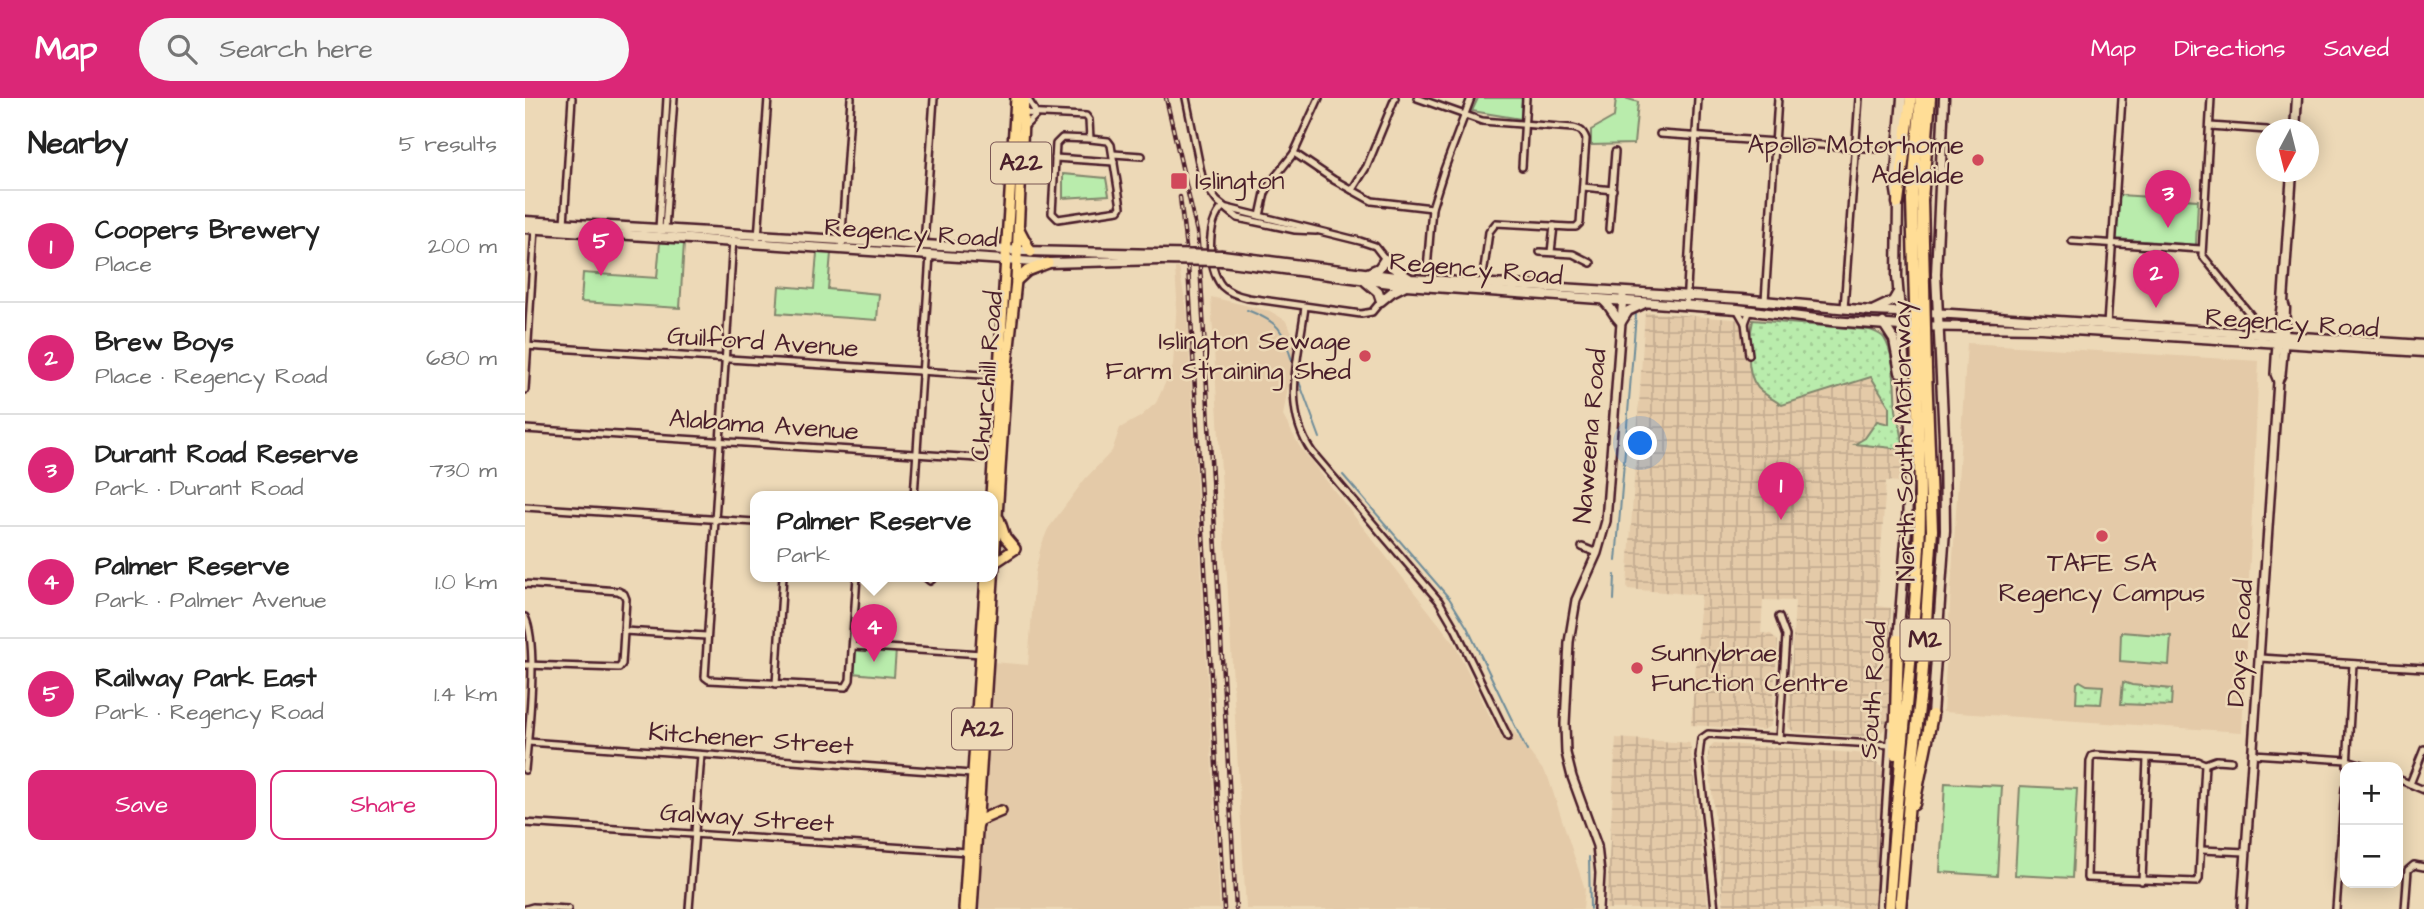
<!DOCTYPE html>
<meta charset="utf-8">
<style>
body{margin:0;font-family:"Architects Daughter",sans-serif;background:#f6f6f6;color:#222}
.controls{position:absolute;right:21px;bottom:21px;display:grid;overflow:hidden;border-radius:14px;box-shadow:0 4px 18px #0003}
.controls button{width:63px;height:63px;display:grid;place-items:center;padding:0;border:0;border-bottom:2px solid #e0e0e0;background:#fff;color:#222;font:35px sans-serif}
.compass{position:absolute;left:1731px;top:21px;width:63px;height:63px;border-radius:50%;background:#fff;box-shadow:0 4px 18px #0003;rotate:187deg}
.you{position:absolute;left:1116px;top:346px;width:24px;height:24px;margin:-18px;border:5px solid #fff;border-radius:50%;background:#1a73e8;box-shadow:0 0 0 10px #1a73e833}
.badge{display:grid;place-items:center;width:46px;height:46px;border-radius:50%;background:#db2777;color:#fff;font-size:23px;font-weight:700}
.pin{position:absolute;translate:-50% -58px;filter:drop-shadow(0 2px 4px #0008)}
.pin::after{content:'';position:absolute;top:37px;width:24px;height:21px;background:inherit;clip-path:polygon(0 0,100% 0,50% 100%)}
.popup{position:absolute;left:225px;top:393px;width:248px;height:91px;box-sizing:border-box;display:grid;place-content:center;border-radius:14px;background:#fff;filter:drop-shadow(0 2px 5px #0005);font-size:23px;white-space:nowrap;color:#767676}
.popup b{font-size:26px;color:#222}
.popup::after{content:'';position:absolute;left:50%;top:100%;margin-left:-14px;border:14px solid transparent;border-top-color:#fff}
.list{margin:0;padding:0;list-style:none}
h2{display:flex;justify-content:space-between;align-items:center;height:91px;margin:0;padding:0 28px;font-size:30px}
h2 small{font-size:23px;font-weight:400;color:#767676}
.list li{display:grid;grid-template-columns:46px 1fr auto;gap:21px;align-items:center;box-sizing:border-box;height:112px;padding:0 28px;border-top:2px solid #e0e0e0}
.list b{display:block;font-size:26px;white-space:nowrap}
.list p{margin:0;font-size:23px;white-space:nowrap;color:#767676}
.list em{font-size:23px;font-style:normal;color:#767676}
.actions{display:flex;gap:14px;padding:21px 28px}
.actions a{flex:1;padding:16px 0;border:2px solid #db2777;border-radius:14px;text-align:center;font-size:24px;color:#db2777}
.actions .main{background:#db2777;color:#fff}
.icon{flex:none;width:38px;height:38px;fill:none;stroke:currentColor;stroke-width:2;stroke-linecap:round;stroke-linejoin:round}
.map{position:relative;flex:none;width:1899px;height:811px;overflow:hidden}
header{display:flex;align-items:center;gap:42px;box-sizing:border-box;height:98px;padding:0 35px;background:#db2777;color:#fff}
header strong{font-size:33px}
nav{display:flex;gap:38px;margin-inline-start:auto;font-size:24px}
.search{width:490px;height:63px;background:#f6f6f6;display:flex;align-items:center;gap:18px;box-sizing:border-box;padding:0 24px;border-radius:38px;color:#767676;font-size:26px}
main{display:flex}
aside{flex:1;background:#fff}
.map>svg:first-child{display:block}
</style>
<header>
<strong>Map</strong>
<div class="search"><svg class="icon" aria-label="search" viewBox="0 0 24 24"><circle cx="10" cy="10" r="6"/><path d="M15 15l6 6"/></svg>Search here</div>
<nav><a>Map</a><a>Directions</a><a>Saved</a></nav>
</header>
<main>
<aside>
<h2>Nearby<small>5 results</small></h2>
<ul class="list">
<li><span class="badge">1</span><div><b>Coopers Brewery</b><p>Place</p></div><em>200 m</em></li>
<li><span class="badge">2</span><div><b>Brew Boys</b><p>Place · Regency Road</p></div><em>680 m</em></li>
<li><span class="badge">3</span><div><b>Durant Road Reserve</b><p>Park · Durant Road</p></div><em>730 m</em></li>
<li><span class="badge">4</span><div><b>Palmer Reserve</b><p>Park · Palmer Avenue</p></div><em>1.0 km</em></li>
<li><span class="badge">5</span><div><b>Railway Park East</b><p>Park · Regency Road</p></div><em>1.4 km</em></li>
</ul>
<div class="actions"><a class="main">Save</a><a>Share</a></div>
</aside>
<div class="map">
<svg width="1899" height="811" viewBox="0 0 1899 811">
<defs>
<pattern id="industrial-grid" width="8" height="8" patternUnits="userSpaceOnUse" patternTransform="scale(1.75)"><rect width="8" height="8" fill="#e4caa8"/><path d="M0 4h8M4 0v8" fill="none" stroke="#c5ad91"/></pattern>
<pattern id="grass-dots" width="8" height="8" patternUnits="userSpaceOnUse" patternTransform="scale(1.75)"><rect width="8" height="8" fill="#b9ecac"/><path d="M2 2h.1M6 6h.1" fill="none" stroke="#a1ca94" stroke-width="1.8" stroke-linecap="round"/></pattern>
</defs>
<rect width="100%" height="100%" fill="#edd9b7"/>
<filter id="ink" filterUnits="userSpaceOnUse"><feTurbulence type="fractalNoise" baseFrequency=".0143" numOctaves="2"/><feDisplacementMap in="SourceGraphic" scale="14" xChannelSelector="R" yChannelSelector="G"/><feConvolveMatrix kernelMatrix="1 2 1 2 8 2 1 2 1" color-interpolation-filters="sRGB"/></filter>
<g filter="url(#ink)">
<g fill="#e4caa8">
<path d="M 650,170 L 654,170 L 662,213 L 695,811 L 452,811 L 463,610 L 467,564 L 503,567 L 510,475 L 516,448 L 523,431 L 560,381 L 587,353 L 595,330 L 615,319 L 631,305 L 648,268 L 652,201 Z"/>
<path d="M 686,199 L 745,213 L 760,222 L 767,234 L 769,252 L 758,318 L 775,349 L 929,545 L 972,633 L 984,627 L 1023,679 L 1060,791 L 1058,811 L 721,811 Z"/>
<path d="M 1442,245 L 1734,263 L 1717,634 L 1418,614 Z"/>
</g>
<g fill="url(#industrial-grid)">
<path d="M 1120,214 L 1345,232 L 1360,241 L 1368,268 L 1371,314 L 1378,345 L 1376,384 L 1361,383 L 1352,508 L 1366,510 L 1365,529 L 1368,535 L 1362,629 L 1351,639 L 1269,634 L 1263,629 L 1270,503 L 1238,502 L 1236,535 L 1246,536 L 1253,543 L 1246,628 L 1238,632 L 1166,627 L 1176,497 L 1102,491 Z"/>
<path d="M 1091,640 L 1165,645 L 1183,811 L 1081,811 Z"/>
<path d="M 1189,645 L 1344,656 L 1359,672 L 1350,811 L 1199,811 L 1183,656 L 1185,649 Z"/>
</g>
<g fill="url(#grass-dots)" stroke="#82866c" stroke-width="2">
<path d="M 1228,222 L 1345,232 C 1350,234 1356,236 1359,240 C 1371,258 1369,292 1371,312 C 1373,324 1380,339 1377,351 L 1330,346 L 1340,340 L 1352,323 L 1364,326 L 1364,308 L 1346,279 L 1257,307 C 1249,302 1240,297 1233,290 C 1219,273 1224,242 1228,222 Z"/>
<path d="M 1555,583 L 1562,587 L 1578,588 L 1576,606 L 1551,605 L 1552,585 Z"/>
<path d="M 1598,584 L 1607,587 L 1647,591 L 1646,608 L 1596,606 Z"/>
</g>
<g fill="#b9ecac" stroke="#82866c" stroke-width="2">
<path d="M 953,0 L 997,0 L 996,21 L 947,13 Z"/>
<path d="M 1100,0 L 1113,4 L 1109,46 L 1066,47 L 1066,32 L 1089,19 L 1091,1 Z"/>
<path d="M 538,76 L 581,80 L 584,97 L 538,100 Z"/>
<path d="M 1594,97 L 1673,102 L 1671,147 L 1591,141 Z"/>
<path d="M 135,144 L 159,145 L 155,210 L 56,204 L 58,175 L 132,180 Z"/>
<path d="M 292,155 L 306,155 L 303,191 L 354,196 L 352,222 L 252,215 L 254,188 L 289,191 Z"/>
<path d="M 1596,534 L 1646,538 L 1644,567 L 1595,563 Z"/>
<path d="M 329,549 L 371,552 L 369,579 L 327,575 Z"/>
<path d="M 1420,685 L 1477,688 L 1472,778 L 1415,774 Z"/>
<path d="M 1495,688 L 1552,691 L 1547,780 L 1490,777 Z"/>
</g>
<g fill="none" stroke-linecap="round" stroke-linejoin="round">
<g stroke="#6e8c99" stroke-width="2">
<path d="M 722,212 C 758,226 757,232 768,266"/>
<path d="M 772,278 L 795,340"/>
<path d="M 818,377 L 924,500 L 942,529 L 1002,653"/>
<path d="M 1091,463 L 1111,216"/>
<path d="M 1089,502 L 1090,477"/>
<path d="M 1064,759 L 1065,811"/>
</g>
<defs>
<g id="minor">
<path d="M 661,0 L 678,84 L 692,103 L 713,120 L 770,132 L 791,133"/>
<path d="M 892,0 L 957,23 L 1048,30 C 1056,32 1058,33 1061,41 L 1055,125 L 1051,129 L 1044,129 L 971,125 L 964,134 L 957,185"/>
<path d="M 1686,0 L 1677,157 L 1728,220 L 1731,235"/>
<path d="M 497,15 L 561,18 L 564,22 L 565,41 L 583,43 L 586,47 L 596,109 L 594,112 L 533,121 L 527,115 L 531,46 L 537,40 L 565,41"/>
<path d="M 500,28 L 512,16 L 502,0"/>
<path d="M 1685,28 L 1742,32"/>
<path d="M 1135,36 L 1355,51"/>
<path d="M 769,55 L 809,82 L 847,103 L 907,110"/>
<path d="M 588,56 L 617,58"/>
<path d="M 530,60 L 589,64"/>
<path d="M 997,69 L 1001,0"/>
<path d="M 1058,89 L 1088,92"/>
<path d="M 827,92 L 842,68 L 870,0"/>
<path d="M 698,109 C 681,125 682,170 697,188 C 704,195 714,198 723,200 L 836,216 L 847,214 L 856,203"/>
<path d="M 702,110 L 835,143 L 850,148 L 860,161"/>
<path d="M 735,118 L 740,95 L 746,84 L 769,55 L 794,0"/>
<path d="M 39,126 L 47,0"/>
<path d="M 134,131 L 142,0"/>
<path d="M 140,131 L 149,0"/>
<path d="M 1084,131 L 1090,54"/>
<path d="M 233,140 L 243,0"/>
<path d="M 208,141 L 180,579 L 184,582 L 321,589 L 325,582 L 332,478"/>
<path d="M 1547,143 L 1676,151"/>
<path d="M 399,147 L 409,0"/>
<path d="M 316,150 L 326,0"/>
<path d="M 1015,154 L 1048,156 L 1066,165"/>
<path d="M 1026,154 L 1029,128"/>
<path d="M 902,172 L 907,110 L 919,72 L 946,0"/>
<path d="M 1240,203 L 1253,0"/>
<path d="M 1161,208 L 1173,0"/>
<path d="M 780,209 C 774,258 756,310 787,354 L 914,503 L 931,532 L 983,639"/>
<path d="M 1212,211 L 1220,225 L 1225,212"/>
<path d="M 1319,211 L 1334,0"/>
<path d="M 1220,225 L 1224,257"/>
<path d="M 1582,227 L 1597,0"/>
<path d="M 0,248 L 473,278"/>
<path d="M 0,292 L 10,130"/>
<path d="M 0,331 L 468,361"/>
<path d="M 389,398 L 405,157"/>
<path d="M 0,409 L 230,424"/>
<path d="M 1057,449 L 1072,455"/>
<path d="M 399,478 L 405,483 L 411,478"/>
<path d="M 0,486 L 93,493 L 99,496 L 101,501 L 97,566 L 94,570 L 0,567"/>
<path d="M 0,519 C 14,548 3,638 0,672"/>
<path d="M 1254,519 L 1261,538 L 1254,641"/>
<path d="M 99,533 L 181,538"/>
<path d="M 328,548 L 457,556"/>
<path d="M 1735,560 L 1899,570"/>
<path d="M 251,586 L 258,478"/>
<path d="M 3,644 L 447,676"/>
<path d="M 1728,656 L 1822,662 L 1845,669"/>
<path d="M 1571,657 L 1673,663 L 1680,666 L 1674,781 L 1672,784 L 1562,780 L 1565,663 L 1567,658 Z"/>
<path d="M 1680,666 L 1691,662 L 1706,663"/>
<path d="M 1822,669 L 1828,566"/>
<path d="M 1873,681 L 1899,692"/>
<path d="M 1885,686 L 1899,651"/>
<path d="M 0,725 L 442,754"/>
<path d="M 1676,752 L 1721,754"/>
<path d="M 1617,783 L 1622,661"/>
<path d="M 1,811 L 8,809 L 43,811"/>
<path d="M 164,811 L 176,657"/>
<path d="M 1190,811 L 1174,658 L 1176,641 L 1183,636 L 1365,647"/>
<path d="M 1354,811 L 1366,626"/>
<path d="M 1811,811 L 1820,690"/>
<path d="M 1880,811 L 1883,772 L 1889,767 L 1899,769"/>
</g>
<g id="tertiary">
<path d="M 1752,245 L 1750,276 L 1753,283"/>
<path d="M 1073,811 L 1075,775 L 1072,748 L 1047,679 L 1041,655 L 1040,626 L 1044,544 L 1051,502 L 1072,455 L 1081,423 L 1098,198"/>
<path d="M 1717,811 L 1753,283 L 1756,277 L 1759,245"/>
</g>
<g id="secondary">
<path d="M 1770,32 L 1772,0"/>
<path d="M 0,123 L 499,153 L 635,156"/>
<path d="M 0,130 L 523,165 L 635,162"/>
<path d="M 697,157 L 886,181 L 1216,201 L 1346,213 L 1426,216 L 1899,247"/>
<path d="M 697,163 L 881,187 L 1212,211 L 1307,223 L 1376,228 L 1516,230 L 1899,254"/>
<path d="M 843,175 L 854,170 L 860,161 L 867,169 L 884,180"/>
<path d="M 841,184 L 853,194 L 856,203 L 867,194 L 879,188"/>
<path d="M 1078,202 C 1086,208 1088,217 1096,224 L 1103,213 L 1118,206"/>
<path d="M 1349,212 L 1368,203 L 1372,196"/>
<path d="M 1358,225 L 1369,242 L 1375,274"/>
<path d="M 1752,242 L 1757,206"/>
<path d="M 1759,242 L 1760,210 L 1758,204 L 1767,74"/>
<path d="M 1373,542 L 1382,430 L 1385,329 L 1372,178 L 1373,105 L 1370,87 L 1377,0"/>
<path d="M 1407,617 L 1420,432 L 1419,340 L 1411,176 L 1419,0"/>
</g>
<g id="primary">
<path d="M 494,131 L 506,154"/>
<path d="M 491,183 L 502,173 L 523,165"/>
<path d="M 466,398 L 491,0"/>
<path d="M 469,465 L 490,451 L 480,439 L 474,421"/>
<path d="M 452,728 L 455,722 L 476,713"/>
<path d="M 439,811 L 461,478"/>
<path d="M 447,811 L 481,277 L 491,183 L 499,0"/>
</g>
<g id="motorway">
<path d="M 1387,102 L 1396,0"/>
<path d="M 1397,102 L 1405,0"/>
<path d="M 1373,105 L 1386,0"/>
<path d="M 1370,656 L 1373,542"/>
<path d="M 1389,706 L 1407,617"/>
<path d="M 1364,811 C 1371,690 1387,570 1394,449 C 1397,391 1393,332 1392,273"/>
<path d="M 1375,811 L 1387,669 L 1397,584 L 1407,432 L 1401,272"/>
</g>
</defs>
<use href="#minor" stroke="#4a1f2b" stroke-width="10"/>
<use href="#tertiary" stroke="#4a1f2b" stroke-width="12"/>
<use href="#secondary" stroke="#4a1f2b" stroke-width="13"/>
<use href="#primary" stroke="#4a1f2b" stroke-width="14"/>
<use href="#motorway" stroke="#4a1f2b" stroke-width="15"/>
<use href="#minor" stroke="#edd9b7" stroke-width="5"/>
<use href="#tertiary" stroke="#edd9b7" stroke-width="7"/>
<use href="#secondary" stroke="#edd9b7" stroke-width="8"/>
<use href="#primary" stroke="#ffdd96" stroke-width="9"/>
<use href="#motorway" stroke="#ffdd96" stroke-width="10"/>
<defs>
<g id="rail">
<path d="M 641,0 L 672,134 L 676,182 L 711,811"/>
<path d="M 655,99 L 663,167 L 699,811"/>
</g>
</defs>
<use href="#rail" stroke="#4a1f2b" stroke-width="4.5"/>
<use href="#rail" stroke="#edd9b7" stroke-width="2" stroke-dasharray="5" stroke-linecap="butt"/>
<defs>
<g id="secondary-bridge">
<path d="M 635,156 L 697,157"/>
<path d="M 635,162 L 697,163"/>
</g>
<g id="motorway-bridge">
<path d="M 1387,102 L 1392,273"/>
<path d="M 1397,102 L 1401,272"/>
</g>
</defs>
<use href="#secondary-bridge" stroke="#4a1f2b" stroke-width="13" stroke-linecap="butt"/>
<use href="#motorway-bridge" stroke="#4a1f2b" stroke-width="15" stroke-linecap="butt"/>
<use href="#secondary-bridge" stroke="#edd9b7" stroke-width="8"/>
<use href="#motorway-bridge" stroke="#ffdd96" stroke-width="10"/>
</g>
</g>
<g fill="#d1495b" stroke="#edd9b7" stroke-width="2.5">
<circle cx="1453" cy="62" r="7"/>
<rect x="645" y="74" width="18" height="18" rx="3.5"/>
<circle cx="840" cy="258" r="7"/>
<circle cx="1577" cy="438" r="7"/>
<circle cx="1112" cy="570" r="7"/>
</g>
<g text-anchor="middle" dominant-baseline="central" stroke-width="5" stroke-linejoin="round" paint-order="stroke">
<g fill="#edd9b7" stroke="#7b5755" stroke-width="2">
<rect x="466" y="44.5" width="60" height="41" rx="5"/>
<rect x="1375.5" y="521.5" width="49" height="41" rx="5"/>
<rect x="427" y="610.5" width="60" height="41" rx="5"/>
</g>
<g font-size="24" font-weight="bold" fill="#4a1f2b">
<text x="496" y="65">A22</text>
<text x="1400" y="542">M2</text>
<text x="457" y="631">A22</text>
</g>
<g font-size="26" fill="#4a1f2b" stroke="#edd9b7" text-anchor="end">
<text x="1439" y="47">Apollo Motorhome<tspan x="1439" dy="30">Adelaide</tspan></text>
<text x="670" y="83" text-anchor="start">Islington</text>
<text x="826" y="243">Islington Sewage<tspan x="826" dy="30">Farm Straining Shed</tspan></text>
<text x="1577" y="465" text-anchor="middle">TAFE SA<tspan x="1577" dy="30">Regency Campus</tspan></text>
<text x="1126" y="555" text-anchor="start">Sunnybrae<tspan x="1126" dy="30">Function Centre</tspan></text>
</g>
<g font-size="26" fill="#4a1f2b" stroke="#edd9b7">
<text transform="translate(386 135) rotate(4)">Regency Road</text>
<text transform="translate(951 171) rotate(5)">Regency Road</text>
<text transform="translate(1767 225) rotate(4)">Regency Road</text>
<text transform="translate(238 244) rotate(4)">Guilford Avenue</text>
<text transform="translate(462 278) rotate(-85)">Churchill Road</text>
<text transform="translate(239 327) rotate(4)">Alabama Avenue</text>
<text transform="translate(1065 338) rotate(-85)">Naweena Road</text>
<text transform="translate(1379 343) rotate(-91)">North South Motorway</text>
<text transform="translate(1715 545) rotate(-86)">Days Road</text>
<text transform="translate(1348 592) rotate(-86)">South Road</text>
<text transform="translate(226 641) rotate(4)">Kitchener Street</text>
<text transform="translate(222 720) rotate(4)">Galway Street</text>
</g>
</g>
</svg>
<div class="controls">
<button>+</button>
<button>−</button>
</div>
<svg class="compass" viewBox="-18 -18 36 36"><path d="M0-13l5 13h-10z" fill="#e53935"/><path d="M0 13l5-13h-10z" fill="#767676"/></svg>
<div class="you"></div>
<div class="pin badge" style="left:1256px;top:422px">1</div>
<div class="pin badge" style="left:1631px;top:210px">2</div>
<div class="pin badge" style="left:1643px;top:130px">3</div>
<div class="pin badge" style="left:349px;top:564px">4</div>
<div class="popup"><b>Palmer Reserve</b>Park</div>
<div class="pin badge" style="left:76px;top:178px">5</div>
</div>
</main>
